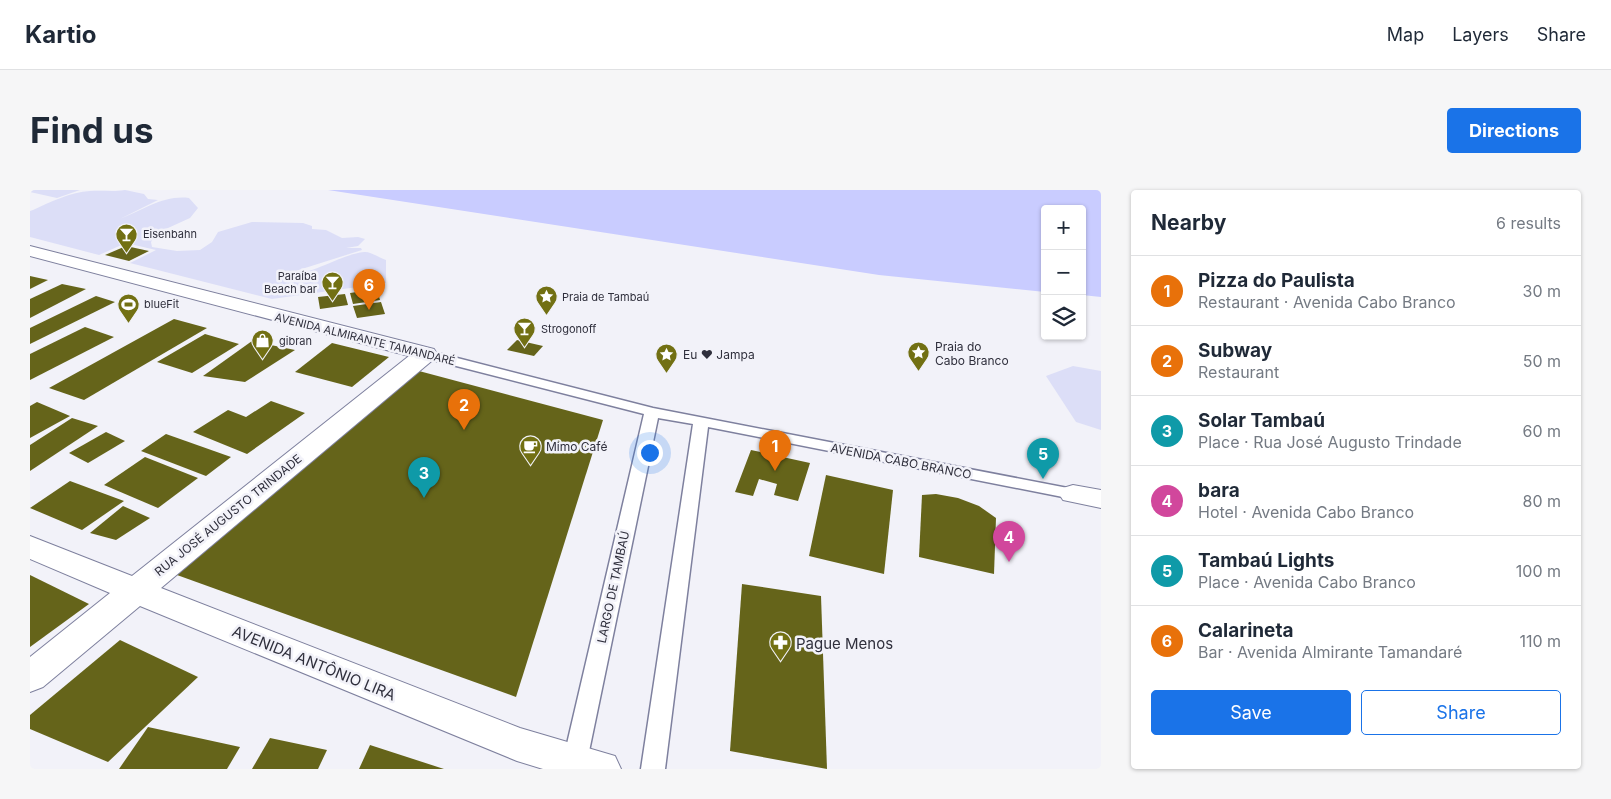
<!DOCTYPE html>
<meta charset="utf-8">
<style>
body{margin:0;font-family:Inter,sans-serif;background:#f6f6f7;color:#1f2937}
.controls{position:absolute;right:15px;top:15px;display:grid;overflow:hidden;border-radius:5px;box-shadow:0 1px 4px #0004}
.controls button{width:45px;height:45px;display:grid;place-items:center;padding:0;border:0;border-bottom:1px solid #e0e1e3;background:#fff;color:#1f2937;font:25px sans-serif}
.you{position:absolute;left:619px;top:262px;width:18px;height:18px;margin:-12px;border:4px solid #fff;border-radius:50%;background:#1a73e8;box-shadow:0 0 0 8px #1a73e833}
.badge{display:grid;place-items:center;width:32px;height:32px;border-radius:50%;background:#1a73e8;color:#fff;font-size:16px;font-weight:700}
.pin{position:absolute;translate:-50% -41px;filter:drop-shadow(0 1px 2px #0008)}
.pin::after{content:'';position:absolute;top:26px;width:18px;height:15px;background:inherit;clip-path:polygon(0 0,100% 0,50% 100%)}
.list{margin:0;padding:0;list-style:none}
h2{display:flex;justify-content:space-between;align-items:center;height:65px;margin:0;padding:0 20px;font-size:21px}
h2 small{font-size:16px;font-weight:400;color:#747a83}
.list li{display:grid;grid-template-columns:32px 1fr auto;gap:15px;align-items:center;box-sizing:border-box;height:70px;padding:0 20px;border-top:1px solid #e0e1e3}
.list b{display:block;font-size:19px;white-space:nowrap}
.list p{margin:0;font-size:16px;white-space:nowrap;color:#747a83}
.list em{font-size:16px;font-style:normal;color:#747a83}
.actions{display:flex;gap:10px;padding:15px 20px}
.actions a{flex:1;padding:11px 0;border:1px solid #1a73e8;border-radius:5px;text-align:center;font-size:18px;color:#1a73e8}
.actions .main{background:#1a73e8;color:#fff}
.icon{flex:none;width:28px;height:28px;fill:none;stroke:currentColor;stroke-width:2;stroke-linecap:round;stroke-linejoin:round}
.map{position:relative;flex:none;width:1071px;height:579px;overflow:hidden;border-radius:5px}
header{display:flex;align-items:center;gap:30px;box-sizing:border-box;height:70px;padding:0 25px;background:#fff;border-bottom:1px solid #e0e1e3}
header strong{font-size:24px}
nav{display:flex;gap:28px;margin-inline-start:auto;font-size:18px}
.intro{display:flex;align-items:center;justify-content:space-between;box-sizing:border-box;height:120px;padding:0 30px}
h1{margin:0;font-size:35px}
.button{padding:12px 22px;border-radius:5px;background:#1a73e8;color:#fff;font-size:18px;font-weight:700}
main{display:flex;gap:30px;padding:0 30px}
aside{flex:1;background:#fff;border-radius:5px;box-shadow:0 1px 4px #0004}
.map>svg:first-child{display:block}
</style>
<header>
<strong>Kartio</strong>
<nav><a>Map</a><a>Layers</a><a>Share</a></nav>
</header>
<div class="intro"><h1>Find us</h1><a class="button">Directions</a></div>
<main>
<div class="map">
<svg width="1071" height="579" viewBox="0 0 1071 579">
<rect width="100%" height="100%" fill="#f2f2f9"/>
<g fill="#dcdef7">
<path d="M 0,0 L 50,0 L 27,8 L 0,2 Z"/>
<path d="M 95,0 L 114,4 L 118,9 L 128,10 L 90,29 C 114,20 133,5 159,8 L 168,18 L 160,28 L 127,43 L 121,52 L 122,57 L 147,61 L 170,60 L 182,52 L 188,42 L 222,32 L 273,33 L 282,36 L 282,39 L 296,40 L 312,48 L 328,47 L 335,49 L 328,56 L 316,58 L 331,58 L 332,60 L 256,84 C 277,88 311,64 334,62 C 340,61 349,68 356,70 L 356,93 L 242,109 L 100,73 L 126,60 L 96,53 L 69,65 L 0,47 L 0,21 L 3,20 C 20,12 41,2 60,1 C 72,0 83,2 95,0 Z"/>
<path d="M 1043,176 L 1071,181 L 1071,240 L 1046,232 L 1016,186 Z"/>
</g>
<path fill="#c9ccff" d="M 298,0 L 1071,0 L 1071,107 L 1052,105 L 1052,19 L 1015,19 L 1015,102 L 849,85 Z"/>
<g fill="#65641a">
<path d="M 96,56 L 119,61 L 99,71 L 75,65 Z"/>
<path d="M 0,86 L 18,90 L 0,99 Z"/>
<path d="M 32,94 L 56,99 L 0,128 L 0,109 Z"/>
<path d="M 347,99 L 350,110 L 323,114 L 320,103 Z"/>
<path d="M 315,104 L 318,115 L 290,119 L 288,107 Z"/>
<path d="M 66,106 L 85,112 L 0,154 L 0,138 Z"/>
<path d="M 351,112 L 355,124 L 327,128 L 323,116 Z"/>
<path d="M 144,129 L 177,138 L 54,210 L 19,198 Z"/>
<path d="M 55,137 L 84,147 L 0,190 L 0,164 Z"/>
<path d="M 175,144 L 209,154 L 162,183 L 127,172 Z"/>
<path d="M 487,150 L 513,156 L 504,166 L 477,160 Z"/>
<path d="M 222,151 L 265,160 L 215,192 L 173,186 Z"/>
<path d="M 302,153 L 359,167 L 322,197 L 265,182 Z"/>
<path d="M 389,181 L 573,230 L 486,507 L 147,385 Z"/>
<path d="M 241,211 L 275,223 L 217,264 L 163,242 L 198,220 L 216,227 Z"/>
<path d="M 7,212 L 40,226 L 0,248 L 0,216 Z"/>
<path d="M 42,228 L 68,236 L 0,281 L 0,255 Z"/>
<path d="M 76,242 L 95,251 L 58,273 L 39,263 Z"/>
<path d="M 136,244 L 201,267 L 176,286 L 111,261 Z"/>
<path d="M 721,260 L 780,273 L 768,311 L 744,305 L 747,294 L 729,289 L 723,306 L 705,302 Z"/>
<path d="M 115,267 L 168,288 L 128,318 L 74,295 Z"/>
<path d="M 796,285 L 863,300 L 854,384 L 779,366 Z"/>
<path d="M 40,291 L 94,311 L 52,340 L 0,318 Z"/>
<path d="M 906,304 L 928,308 L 949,316 L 966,328 L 964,384 L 889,367 L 892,305 Z"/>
<path d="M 93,316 L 120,328 L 86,350 L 60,343 Z"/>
<path d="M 0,385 L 59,414 L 0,457 Z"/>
<path d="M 712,394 L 791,406 L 797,579 L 700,561 Z"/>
<path d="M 90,450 L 168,487 L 78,572 L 0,539 L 0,525 Z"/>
<path d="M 118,537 L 210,557 L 197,579 L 89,579 Z"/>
<path d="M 240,548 L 297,560 L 288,579 L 222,579 Z"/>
<path d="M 340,555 L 414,579 L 329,579 Z"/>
</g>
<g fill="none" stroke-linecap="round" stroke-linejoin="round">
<defs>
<path id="pedestrian" d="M 396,160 L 623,218 L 1043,299 L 1049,300 L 1051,304 L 1049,308 L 1043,309 L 678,237 L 635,579 L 611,579 L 663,234 L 628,228 L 557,571 L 553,578 L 539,579 L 533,571 L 614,224 L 391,167 L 389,164 L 391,161 Z"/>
<path id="tertiary" d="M 1043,295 L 1071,300 L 1071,318 L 1033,310 L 1029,304 L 1033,298 Z"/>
<path id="secondary" d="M 0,56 L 404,159 L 407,164 L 404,169 L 131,398 L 490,538 L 585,566 L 591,579 L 513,579 L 487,571 L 110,416 L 13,497 L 0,502 L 0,467 L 80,403 L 0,369 L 0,346 L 102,386 L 379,166 L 0,66 Z"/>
</defs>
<use href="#pedestrian" stroke="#7e809e" stroke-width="3"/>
<use href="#tertiary" stroke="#7e809e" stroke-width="2"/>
<use href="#secondary" stroke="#7e809e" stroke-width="2"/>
<use href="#pedestrian" fill="#fff" fill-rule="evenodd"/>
<use href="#tertiary" fill="#fff" fill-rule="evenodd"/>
<use href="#secondary" fill="#fff" fill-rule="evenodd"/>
</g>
<defs>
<symbol id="bar-pin" viewBox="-11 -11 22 30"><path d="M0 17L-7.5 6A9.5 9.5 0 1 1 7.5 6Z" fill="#727013" stroke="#f2f2f9"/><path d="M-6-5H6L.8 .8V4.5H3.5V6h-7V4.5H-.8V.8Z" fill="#fff"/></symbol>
<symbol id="sight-pin" viewBox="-11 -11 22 30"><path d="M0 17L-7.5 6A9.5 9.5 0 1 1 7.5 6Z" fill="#727013" stroke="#f2f2f9"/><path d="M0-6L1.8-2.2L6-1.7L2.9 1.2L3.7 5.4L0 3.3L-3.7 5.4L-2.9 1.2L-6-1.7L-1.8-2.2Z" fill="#fff"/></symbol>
<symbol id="stadium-pin" viewBox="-11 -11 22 30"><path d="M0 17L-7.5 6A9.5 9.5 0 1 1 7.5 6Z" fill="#727013" stroke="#f2f2f9"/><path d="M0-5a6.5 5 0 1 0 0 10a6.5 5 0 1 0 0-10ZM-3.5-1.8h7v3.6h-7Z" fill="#fff"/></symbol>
<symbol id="shop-pin" viewBox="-11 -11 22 30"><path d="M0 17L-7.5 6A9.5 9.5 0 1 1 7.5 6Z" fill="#727013" stroke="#f2f2f9"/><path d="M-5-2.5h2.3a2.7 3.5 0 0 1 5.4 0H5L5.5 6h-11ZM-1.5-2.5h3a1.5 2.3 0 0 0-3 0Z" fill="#fff"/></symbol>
<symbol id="cafe-pin" viewBox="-11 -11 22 30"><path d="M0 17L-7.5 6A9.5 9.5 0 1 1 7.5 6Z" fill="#727013" stroke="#f2f2f9"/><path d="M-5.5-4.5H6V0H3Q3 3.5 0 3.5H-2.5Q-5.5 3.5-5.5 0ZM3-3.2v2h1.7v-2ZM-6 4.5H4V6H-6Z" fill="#fff"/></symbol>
<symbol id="pharmacy-pin" viewBox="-11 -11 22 30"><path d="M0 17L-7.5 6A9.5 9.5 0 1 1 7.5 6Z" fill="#727013" stroke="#f2f2f9"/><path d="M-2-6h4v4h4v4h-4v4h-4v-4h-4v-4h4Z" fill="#fff"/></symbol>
</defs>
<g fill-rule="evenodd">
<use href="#bar-pin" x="84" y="32" width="25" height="34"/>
<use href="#bar-pin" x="290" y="80" width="25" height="34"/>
<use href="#sight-pin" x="504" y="94" width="25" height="34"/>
<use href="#stadium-pin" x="86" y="102" width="25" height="34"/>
<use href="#bar-pin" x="482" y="126" width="25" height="34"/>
<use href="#shop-pin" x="220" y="138" width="25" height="34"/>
<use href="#sight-pin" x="876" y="150" width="25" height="34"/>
<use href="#sight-pin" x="624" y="152" width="25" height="34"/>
<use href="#cafe-pin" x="488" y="244" width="25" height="34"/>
<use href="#pharmacy-pin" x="738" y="440" width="25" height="34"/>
</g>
<g text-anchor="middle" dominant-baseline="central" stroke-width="5" stroke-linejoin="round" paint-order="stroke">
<g font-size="11" fill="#2f2f3c" stroke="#f2f2f9" text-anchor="start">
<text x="113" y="44">Eisenbahn</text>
<text x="287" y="86" text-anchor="end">Paraíba<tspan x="287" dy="13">Beach bar</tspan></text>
<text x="532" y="107">Praia de Tambaú</text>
<text x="114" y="114">blueFit</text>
<text x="511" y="139">Strogonoff</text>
<text x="249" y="151">gibran</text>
</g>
<g font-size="11" fill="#2f2f3c" stroke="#f2f2f9">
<text transform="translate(335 149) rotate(14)">AVENIDA ALMIRANTE TAMANDARÉ</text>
</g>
<g font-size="12" fill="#2f2f3c" stroke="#f2f2f9" text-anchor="start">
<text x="905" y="156">Praia do<tspan x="905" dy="14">Cabo Branco</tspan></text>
<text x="653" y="164">Eu ♥ Jampa</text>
<text x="516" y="256">Mimo Café</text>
</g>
<g font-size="12" fill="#2f2f3c" stroke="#f2f2f9">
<text transform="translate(871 271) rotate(11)">AVENIDA CABO BRANCO</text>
<text transform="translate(198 325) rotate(-39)">RUA JOSÉ AUGUSTO TRINDADE</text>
<text transform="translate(583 397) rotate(-78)">LARGO DE TAMBAÚ</text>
</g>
<g font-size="15" fill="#2f2f3c" stroke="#f2f2f9" text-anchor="start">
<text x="766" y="453">Pague Menos</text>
</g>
<g font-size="15" fill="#2f2f3c" stroke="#f2f2f9">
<text transform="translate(284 473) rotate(22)">AVENIDA ANTÔNIO LIRA</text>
</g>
</g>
</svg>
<div class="controls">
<button>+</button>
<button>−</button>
<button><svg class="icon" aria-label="layers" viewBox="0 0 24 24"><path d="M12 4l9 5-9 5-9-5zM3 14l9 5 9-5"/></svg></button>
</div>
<div class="you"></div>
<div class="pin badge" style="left:745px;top:281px;background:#e8710a">1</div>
<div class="pin badge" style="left:434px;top:240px;background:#e8710a">2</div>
<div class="pin badge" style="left:394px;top:308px;background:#0f9aa8">3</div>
<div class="pin badge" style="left:979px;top:372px;background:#d1479c">4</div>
<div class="pin badge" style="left:1013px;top:289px;background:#0f9aa8">5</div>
<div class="pin badge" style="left:339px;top:120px;background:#e8710a">6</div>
</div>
<aside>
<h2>Nearby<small>6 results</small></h2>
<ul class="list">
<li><span class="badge" style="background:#e8710a">1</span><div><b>Pizza do Paulista</b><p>Restaurant · Avenida Cabo Branco</p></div><em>30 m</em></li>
<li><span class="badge" style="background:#e8710a">2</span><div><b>Subway</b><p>Restaurant</p></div><em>50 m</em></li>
<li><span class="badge" style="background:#0f9aa8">3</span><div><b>Solar Tambaú</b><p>Place · Rua José Augusto Trindade</p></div><em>60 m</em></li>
<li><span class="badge" style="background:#d1479c">4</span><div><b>bara</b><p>Hotel · Avenida Cabo Branco</p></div><em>80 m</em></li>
<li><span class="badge" style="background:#0f9aa8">5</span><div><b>Tambaú Lights</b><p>Place · Avenida Cabo Branco</p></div><em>100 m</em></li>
<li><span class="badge" style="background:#e8710a">6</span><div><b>Calarineta</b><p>Bar · Avenida Almirante Tamandaré</p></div><em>110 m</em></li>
</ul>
<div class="actions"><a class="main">Save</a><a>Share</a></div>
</aside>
</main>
